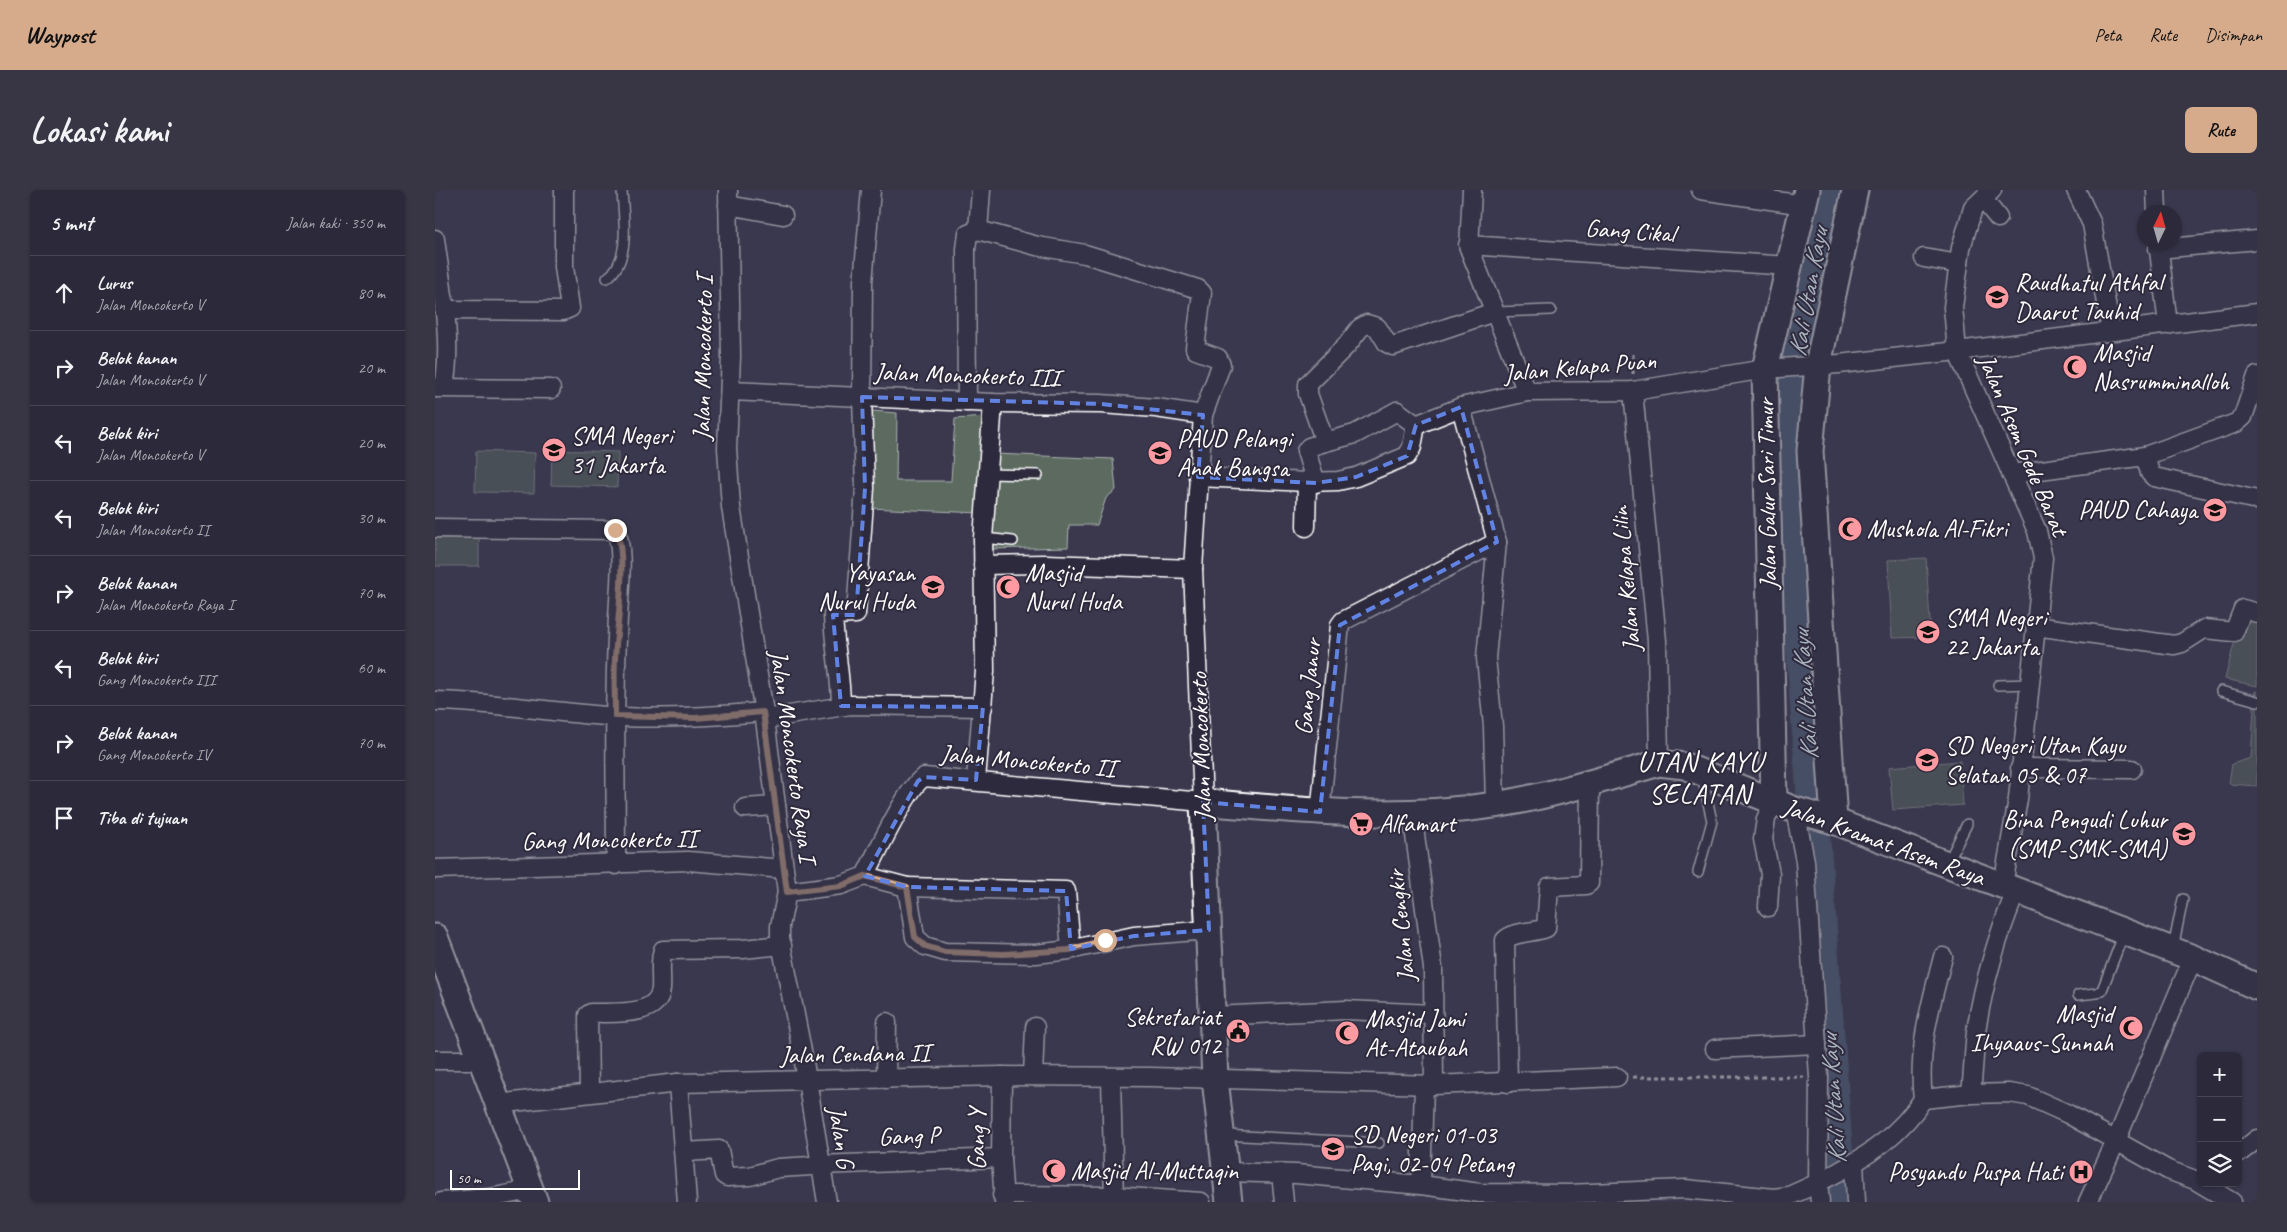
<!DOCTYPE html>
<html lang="id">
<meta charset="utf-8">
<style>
body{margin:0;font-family:Caveat,sans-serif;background:#383645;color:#f1f3f6}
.controls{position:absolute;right:15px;bottom:15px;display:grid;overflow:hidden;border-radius:8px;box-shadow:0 1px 4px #0004}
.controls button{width:45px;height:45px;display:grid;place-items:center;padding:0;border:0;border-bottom:1px solid #484654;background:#2c2a3a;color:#f1f3f6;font:25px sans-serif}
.compass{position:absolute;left:1702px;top:15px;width:45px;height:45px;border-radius:50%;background:#2c2a3a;box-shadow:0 1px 4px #0004;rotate:5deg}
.scale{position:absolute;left:15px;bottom:12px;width:130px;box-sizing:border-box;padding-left:5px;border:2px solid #fff;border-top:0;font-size:14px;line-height:18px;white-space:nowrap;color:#fff;-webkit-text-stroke:4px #2f2a3d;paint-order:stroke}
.stop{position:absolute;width:15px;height:15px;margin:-11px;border:4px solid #d6ab8b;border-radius:50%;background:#fff}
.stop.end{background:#d6ab8b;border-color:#fff;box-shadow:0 1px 5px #0008}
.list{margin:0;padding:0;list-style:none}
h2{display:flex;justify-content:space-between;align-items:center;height:65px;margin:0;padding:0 20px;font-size:21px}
h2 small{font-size:16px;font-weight:400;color:#a6a7af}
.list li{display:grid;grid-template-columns:32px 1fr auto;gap:15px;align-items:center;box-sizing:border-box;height:75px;padding:0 20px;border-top:1px solid #484654}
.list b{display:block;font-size:19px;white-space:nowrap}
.list p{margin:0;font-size:16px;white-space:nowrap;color:#a6a7af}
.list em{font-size:16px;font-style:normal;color:#a6a7af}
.icon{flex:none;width:28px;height:28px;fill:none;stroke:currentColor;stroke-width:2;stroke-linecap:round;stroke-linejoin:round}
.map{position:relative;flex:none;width:1822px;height:1012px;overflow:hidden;border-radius:8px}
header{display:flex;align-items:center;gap:30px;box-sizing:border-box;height:70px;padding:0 25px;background:#d6ab8b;color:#111}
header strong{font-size:24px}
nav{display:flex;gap:28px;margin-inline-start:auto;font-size:18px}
.intro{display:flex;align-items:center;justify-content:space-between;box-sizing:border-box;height:120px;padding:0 30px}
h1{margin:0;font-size:35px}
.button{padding:12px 22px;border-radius:8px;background:#d6ab8b;color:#111;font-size:18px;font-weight:700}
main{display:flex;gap:30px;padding:0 30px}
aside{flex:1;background:#2c2a3a;border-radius:8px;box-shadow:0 1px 4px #0004}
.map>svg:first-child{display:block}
</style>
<header>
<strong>Waypost</strong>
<nav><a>Peta</a><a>Rute</a><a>Disimpan</a></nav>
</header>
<div class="intro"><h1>Lokasi kami</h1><a class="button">Rute</a></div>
<main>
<aside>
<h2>5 mnt<small>Jalan kaki · 350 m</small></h2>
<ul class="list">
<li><svg class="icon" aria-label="ahead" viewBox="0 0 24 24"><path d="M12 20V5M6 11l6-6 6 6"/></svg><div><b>Lurus</b><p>Jalan Moncokerto V</p></div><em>80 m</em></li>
<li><svg class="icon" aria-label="right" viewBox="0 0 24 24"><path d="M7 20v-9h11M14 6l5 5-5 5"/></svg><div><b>Belok kanan</b><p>Jalan Moncokerto V</p></div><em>20 m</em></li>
<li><svg class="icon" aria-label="left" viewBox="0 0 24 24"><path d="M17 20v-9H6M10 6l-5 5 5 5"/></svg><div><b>Belok kiri</b><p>Jalan Moncokerto V</p></div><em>20 m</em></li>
<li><svg class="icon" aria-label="left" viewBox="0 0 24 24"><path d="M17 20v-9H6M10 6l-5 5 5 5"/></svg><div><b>Belok kiri</b><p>Jalan Moncokerto II</p></div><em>30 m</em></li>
<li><svg class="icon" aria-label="right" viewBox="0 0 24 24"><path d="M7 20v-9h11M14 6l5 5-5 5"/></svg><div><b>Belok kanan</b><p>Jalan Moncokerto Raya I</p></div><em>70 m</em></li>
<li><svg class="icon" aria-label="left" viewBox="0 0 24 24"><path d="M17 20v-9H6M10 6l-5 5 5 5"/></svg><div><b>Belok kiri</b><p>Gang Moncokerto III</p></div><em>60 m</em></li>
<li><svg class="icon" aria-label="right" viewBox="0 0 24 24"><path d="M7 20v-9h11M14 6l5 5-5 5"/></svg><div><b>Belok kanan</b><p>Gang Moncokerto IV</p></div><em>70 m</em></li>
<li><svg class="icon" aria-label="arrive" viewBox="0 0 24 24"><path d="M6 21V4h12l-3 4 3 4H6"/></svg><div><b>Tiba di tujuan</b></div></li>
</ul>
</aside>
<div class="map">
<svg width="1822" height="1012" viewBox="0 0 1822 1012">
<rect width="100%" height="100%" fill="#3b384e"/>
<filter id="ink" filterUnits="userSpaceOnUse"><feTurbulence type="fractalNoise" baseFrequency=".02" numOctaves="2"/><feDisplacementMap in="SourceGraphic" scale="10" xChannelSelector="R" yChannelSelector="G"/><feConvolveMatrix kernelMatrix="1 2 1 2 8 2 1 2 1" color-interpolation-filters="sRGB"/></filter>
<g filter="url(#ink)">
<g fill="#5b6a61" stroke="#adb4b0">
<path d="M 437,221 L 462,223 L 461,291 L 516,291 L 520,229 L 551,227 L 545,323 L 434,318 Z"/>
<path d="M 117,260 L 183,262 L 182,297 L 116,295 Z"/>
<path d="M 41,261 L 100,263 L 99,303 L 40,302 Z"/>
<path d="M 560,264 L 678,269 L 681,300 L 671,308 L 662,335 L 634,335 L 633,357 L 555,359 Z"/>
<rect x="0" y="348" width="44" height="28"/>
<path d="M 1491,368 L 1496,447 L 1457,448 L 1453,370 Z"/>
<path d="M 1806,427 L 1822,431 L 1822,496 L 1790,489 Z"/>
<path d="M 1820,501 L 1822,502 L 1822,596 L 1794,594 L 1797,574 L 1816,568 Z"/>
<path d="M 1525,571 L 1528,615 L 1458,620 L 1454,577 Z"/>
</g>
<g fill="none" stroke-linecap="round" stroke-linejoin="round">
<path stroke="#53677e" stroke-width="31" d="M 1392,0 L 1361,152 L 1352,256 L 1406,1012"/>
<defs>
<g id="lane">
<path d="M 172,88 C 197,70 188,27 187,0"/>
<path d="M 1059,122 L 1116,120"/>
<path d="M 553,284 L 603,285"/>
<path d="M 548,348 L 578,351"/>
<path d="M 1563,495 L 1594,494"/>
<path d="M 1786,501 L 1822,511"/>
<path d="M 1513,672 L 1532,634"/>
<path d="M 1263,682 L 1277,631 L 1267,586"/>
<path d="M 1738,758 L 1748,709"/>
<path d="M 1643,805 L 1662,803 L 1667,800 L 1689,743"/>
<path d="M 788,945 L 944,953"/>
</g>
<g id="street">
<path d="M 293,0 L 296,166 L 292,258 L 296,317 L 330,529 L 352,702 L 345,736 L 345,748 L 368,866 L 392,1012"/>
<path d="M 1037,0 L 1034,58 L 1092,202"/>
<path d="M 1266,0 L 1369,15"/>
<path d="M 1557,0 L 1538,18 L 1526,58 L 1518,117 L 1522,161 L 1602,341 L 1608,368 L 1583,609 L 1568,695"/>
<path d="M 1641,0 L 1657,34 L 1676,141"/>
<path d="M 1721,0 L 1722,22"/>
<path d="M 1548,9 L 1563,28"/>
<path d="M 293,15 L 348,25"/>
<path d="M 0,49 C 6,97 18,149 9,197"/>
<path d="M 1723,52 L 1733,135"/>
<path d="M 1033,55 L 1354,76"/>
<path d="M 1723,59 L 1822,50"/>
<path d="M 1489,68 L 1524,74"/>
<path d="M 9,120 L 128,121 L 135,118 L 129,77 L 129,0"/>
<path d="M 0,198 L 116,199"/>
<path d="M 295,201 L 558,213 L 666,214 L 721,218 L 768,225"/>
<path d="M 1198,201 L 1222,451 L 1224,573"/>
<path d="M 532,212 L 531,59 L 533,44 L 543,40"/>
<path d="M 1026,217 L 1062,352 L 1051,468 L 1058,536 L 1060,615"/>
<path d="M 890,252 L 920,244 L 962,221 L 981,235"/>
<path d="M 1710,266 L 1801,233 L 1808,227 L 1822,186"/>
<path d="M 1576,284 L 1710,266 L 1715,283 L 1719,287 L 1822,310"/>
<path d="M 763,287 L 872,292 L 903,291 L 921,287 L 972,266 L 977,257 L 981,235 L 1026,217 L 1092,202 L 1198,201 L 1330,179 L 1404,174 L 1522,161 L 1822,123"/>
<path d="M 881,293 L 871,261 L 874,257 L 890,252 L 873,204 L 873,194 L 912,155 L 925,138 L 932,134 L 942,137 L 952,153 L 958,156 L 1059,122"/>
<path d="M 871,337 L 872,292"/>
<path d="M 0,338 L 180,340 C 189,355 185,393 184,411 C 178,499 181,587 181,675"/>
<path d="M 548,375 L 611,374 L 758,379"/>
<path d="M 1600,436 L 1739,455 L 1747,453 L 1769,439 L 1799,442 L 1808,419 L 1822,423"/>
<path d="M 0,511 C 63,512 124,524 187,527 C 235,529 281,526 328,522"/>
<path d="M 406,516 C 406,486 399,456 398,425 L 421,424 L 430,298 L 427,207 L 428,92 L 436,0"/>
<path d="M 330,529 L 415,515 L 548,517"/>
<path d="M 1585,578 L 1697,579"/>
<path d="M 541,590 L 550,481 L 548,348 L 558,213"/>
<path d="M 310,618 L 341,616"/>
<path d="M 1360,620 L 1370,671 L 1384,887 L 1383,993 L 1385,1012"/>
<path d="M 885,622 L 905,435 L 908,431 L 1062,352"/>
<path d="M 977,623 L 998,778 L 999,895"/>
<path d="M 0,679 L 253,671 L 349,679"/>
<path d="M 430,686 L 472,697 L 480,747 L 490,756 L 510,762 L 601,764 L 634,760 L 699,746 L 774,740"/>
<path d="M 472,697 L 631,701 L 636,759"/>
<path d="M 352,702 L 406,695 L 430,686 C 441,665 472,597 489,587 L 768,612 L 758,379 L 768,225 L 786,175 L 783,168 L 761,160 L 760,158 L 767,103 L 763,99 L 650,64 L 602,56 L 543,40 L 546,0"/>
<path d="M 1333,717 L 1335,684 L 1328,649 L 1331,629 L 1339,612"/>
<path d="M 779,826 L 911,820 L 998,824"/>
<path d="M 1280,859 L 1382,854"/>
<path d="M 0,870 L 45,870"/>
<path d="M 567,886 L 566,968 L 569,1012"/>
<path d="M 598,886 L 600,837"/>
<path d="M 676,887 L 679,1012"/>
<path d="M 451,889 L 452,832"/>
<path d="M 243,893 L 252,1012"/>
<path d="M 1073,893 L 1070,750 C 1079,741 1099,743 1111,738 L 1114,697 L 1151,695 L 1154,693 L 1155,592"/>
<path d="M 154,902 L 153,825 L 156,823 C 177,822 223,828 226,799 C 227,787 224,771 228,760 L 308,759 L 347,755"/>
<path d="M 1536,904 C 1538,883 1539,862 1541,842 C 1548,794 1563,745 1581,701"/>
<path d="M 1488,909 L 1536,904 L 1574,903 L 1593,906 L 1633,924 L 1733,980 L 1760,990 L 1797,1012"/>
<path d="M 62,914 L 243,893 L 567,886 L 716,887 L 999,895 L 1182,887"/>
<path d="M 249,962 L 284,960 L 289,985 L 292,987 L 315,986 L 343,978 L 377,976"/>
<path d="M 1803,964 L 1822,949"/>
<path d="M 1419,973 L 1421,1012"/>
<path d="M 385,975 L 566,968"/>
<path d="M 792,982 L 861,984 L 986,995 L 1045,1003 L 1133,1004 L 1250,999 L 1339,1008 L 1354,1006 L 1383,993"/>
<path d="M 846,983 L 849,1012"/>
<path d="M 1384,992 C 1423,973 1465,946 1488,909 C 1482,861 1496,813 1508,767"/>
<path d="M 986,995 L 989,895"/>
<path d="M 567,1005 L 678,1006 L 766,1012"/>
<path d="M 6,1012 L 55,1008 L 95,1000"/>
<path d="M 1653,1012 L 1681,951 L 1758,768"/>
</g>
<g id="secondary">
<path d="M 1339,612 L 1330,179 L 1372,0"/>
<path d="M 1399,631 L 1375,261 L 1383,175 L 1420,0"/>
<path d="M 0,747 L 100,1012"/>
<path d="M 794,1012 L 780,889 L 768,612 C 865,621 962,630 1059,615 C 1112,607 1172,588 1224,573 L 1250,576 L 1360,620 L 1399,631 L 1758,768 L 1822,797"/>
</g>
</defs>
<use href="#lane" stroke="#fff" stroke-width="12"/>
<use href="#street" stroke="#fff" stroke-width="21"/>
<use href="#secondary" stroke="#fff" stroke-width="29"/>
<g stroke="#fff" stroke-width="3" stroke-dasharray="4 4" stroke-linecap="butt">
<path d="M 1198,184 L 1198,162"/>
<path d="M 1198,887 L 1369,887"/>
</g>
<use href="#lane" stroke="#2f2a3d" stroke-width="9"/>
<use href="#street" stroke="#2f2a3d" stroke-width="18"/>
<use href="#secondary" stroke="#2f2a3d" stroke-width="25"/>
</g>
</g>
<g fill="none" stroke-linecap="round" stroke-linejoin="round" filter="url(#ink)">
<path stroke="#d6ab8b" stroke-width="6" d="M 180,340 C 194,361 181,441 180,469 C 179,488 180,507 180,526 L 261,528 L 328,522 L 352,702 L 406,696 L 430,686 L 472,697 L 480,747 L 490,756 L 510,762 L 569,764 L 634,760 L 670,750"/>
</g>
<path d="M0 0H1822V1012H0ZM 427,207 L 666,214 L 768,225 L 763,287 L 881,293 L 921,287 L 972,266 L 981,235 L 1026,217 L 1062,352 L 905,435 L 885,622 L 768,612 L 774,740 L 699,746 L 636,759 L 631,701 L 472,697 L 430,686 L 483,591 L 489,587 L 541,590 L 548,517 L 406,516 L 398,425 L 421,425 L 430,298 Z" fill="#3b384e" fill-opacity=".55" fill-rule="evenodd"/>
<path fill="none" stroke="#6183e4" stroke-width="4" stroke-dasharray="10 6" stroke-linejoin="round" d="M 427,207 L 666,214 L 768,225 L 763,287 L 881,293 L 921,287 L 972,266 L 981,235 L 1026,217 L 1062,352 L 905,435 L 885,622 L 768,612 L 774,740 L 699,746 L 636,759 L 631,701 L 472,697 L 430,686 L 483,591 L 489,587 L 541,590 L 548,517 L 406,516 L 398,425 L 421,425 L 430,298 Z"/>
<defs>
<symbol id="school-disc" viewBox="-11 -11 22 22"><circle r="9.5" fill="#ff9aa2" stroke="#2f2a3d"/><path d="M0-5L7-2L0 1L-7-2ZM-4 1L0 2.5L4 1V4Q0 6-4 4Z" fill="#111"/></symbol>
<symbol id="mosque-disc" viewBox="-11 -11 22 22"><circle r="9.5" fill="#ff9aa2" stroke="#2f2a3d"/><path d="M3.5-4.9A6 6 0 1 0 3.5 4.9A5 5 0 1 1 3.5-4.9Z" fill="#111"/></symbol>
<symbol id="supermarket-disc" viewBox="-11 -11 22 22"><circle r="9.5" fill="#ff9aa2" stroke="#2f2a3d"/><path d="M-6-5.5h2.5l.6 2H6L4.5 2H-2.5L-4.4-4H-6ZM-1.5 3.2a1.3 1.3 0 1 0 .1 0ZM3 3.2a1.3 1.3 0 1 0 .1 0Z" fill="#111"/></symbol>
<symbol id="civic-disc" viewBox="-11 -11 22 22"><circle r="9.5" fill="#ff9aa2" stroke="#2f2a3d"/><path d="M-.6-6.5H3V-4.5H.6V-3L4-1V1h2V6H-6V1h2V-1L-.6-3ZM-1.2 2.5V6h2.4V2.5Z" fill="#111"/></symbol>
<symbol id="hospital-disc" viewBox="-11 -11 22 22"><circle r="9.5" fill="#ff9aa2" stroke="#2f2a3d"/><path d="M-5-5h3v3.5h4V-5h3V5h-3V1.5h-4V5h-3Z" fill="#111"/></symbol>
</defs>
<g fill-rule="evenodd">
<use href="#school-disc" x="1548" y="93" width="28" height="28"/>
<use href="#mosque-disc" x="1626" y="163" width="28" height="28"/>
<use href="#school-disc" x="105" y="246" width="28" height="28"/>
<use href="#school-disc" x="711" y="249" width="28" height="28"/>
<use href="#school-disc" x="1766" y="306" width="28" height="28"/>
<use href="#mosque-disc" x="1401" y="325" width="28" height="28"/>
<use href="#school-disc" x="484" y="383" width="28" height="28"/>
<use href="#mosque-disc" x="559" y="383" width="28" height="28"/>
<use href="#school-disc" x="1479" y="428" width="28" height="28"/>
<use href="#school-disc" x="1478" y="556" width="28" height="28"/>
<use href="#supermarket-disc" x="912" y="620" width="28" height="28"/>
<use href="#school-disc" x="1735" y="630" width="28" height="28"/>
<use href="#mosque-disc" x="1682" y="824" width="28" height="28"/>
<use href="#civic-disc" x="789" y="827" width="28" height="28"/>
<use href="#mosque-disc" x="898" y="829" width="28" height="28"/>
<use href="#school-disc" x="884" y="945" width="28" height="28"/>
<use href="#mosque-disc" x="605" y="967" width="28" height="28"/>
<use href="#hospital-disc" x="1632" y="968" width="28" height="28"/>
</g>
<g text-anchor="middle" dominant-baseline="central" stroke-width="4" stroke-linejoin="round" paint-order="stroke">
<g font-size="25" fill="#fff" stroke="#2f2a3d">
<text transform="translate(1195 41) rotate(4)">Gang Cikal</text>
<text transform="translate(268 168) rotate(-89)">Jalan Moncokerto I</text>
<text transform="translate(1145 177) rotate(-5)">Jalan Kelapa Puan</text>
<text transform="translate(532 185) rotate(2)">Jalan Moncokerto III</text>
<text transform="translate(1588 255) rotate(67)">Jalan Asem Gede Barat</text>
<text transform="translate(1332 304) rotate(-91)">Jalan Galur Sari Timur</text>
<text transform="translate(1191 389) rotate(-95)">Jalan Kelapa Lilin</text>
<text transform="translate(873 497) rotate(-84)">Gang Janur</text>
<text transform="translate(766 557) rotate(-92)">Jalan Moncokerto</text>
<text transform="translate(358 566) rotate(82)">Jalan Moncokerto Raya I</text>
<text transform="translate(593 571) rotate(5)">Jalan Moncokerto II</text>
<text transform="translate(174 650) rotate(-1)">Gang Moncokerto II</text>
<text transform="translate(1449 652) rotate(20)">Jalan Kramat Asem Raya</text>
<text transform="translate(966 736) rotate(-96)">Jalan Cengkir</text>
<text transform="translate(420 864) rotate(-1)">Jalan Cendana II</text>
<text transform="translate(474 946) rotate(-2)">Gang P</text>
<text transform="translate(406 947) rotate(81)">Jalan G</text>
<text transform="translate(542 949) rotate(-90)">Gang Y</text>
</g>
<g font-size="25" fill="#fff" stroke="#2f2a3d" text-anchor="start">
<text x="1580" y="93">Raudhatul Athfal<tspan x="1580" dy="29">Daarut Tauhid</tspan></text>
<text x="1658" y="163">Masjid<tspan x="1658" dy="29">Nasrumminalloh</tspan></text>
<text x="136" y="246">SMA Negeri<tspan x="136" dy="29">31 Jakarta</tspan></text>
<text x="742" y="249">PAUD Pelangi<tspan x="742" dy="29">Anak Bangsa</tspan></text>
<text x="1762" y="320" text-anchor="end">PAUD Cahaya</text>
<text x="1432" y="339">Mushola Al-Fikri</text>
<text x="480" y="383" text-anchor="end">Yayasan<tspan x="480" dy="29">Nurul Huda</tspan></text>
<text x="590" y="383">Masjid<tspan x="590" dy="29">Nurul Huda</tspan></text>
<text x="1510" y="428">SMA Negeri<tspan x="1510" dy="29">22 Jakarta</tspan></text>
<text x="1510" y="556">SD Negeri Utan Kayu<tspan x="1510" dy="29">Selatan 05 &amp; 07</tspan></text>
<text x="1732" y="630" text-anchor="end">Bina Pengudi Luhur<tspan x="1732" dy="29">(SMP-SMK-SMA)</tspan></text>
<text x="944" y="634">Alfamart</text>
<text x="1678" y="824" text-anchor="end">Masjid<tspan x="1678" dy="29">Ihyaaus-Sunnah</tspan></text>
<text x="786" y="827" text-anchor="end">Sekretariat<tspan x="786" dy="29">RW 012</tspan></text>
<text x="930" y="829">Masjid Jami<tspan x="930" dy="29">At-Ataubah</tspan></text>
<text x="916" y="945">SD Negeri 01-03<tspan x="916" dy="29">Pagi, 02-04 Petang</tspan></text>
<text x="636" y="981">Masjid Al-Muttaqin</text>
<text x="1628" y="982" text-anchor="end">Posyandu Puspa Hati</text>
</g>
<g font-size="26" font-style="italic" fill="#a9b3be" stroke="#2f2a3d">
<text transform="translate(1373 102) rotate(-80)">Kali Utan Kayu</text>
<text transform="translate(1370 505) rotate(-94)">Kali Utan Kayu</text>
<text transform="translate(1398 909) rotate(-94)">Kali Utan Kayu</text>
</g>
<g font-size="28" letter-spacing="1" fill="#fff" stroke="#2f2a3d">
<text x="1265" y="571">UTAN KAYU<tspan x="1265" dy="32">SELATAN</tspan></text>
</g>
</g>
</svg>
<div class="controls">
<button>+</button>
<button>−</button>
<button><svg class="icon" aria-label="layers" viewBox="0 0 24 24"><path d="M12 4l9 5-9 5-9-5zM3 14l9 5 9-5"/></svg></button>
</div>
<svg class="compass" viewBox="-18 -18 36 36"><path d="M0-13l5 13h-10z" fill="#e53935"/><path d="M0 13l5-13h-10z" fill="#a6a7af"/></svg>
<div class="scale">50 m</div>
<div class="stop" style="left:670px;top:750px"></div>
<div class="stop end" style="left:180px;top:340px"></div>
</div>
</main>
